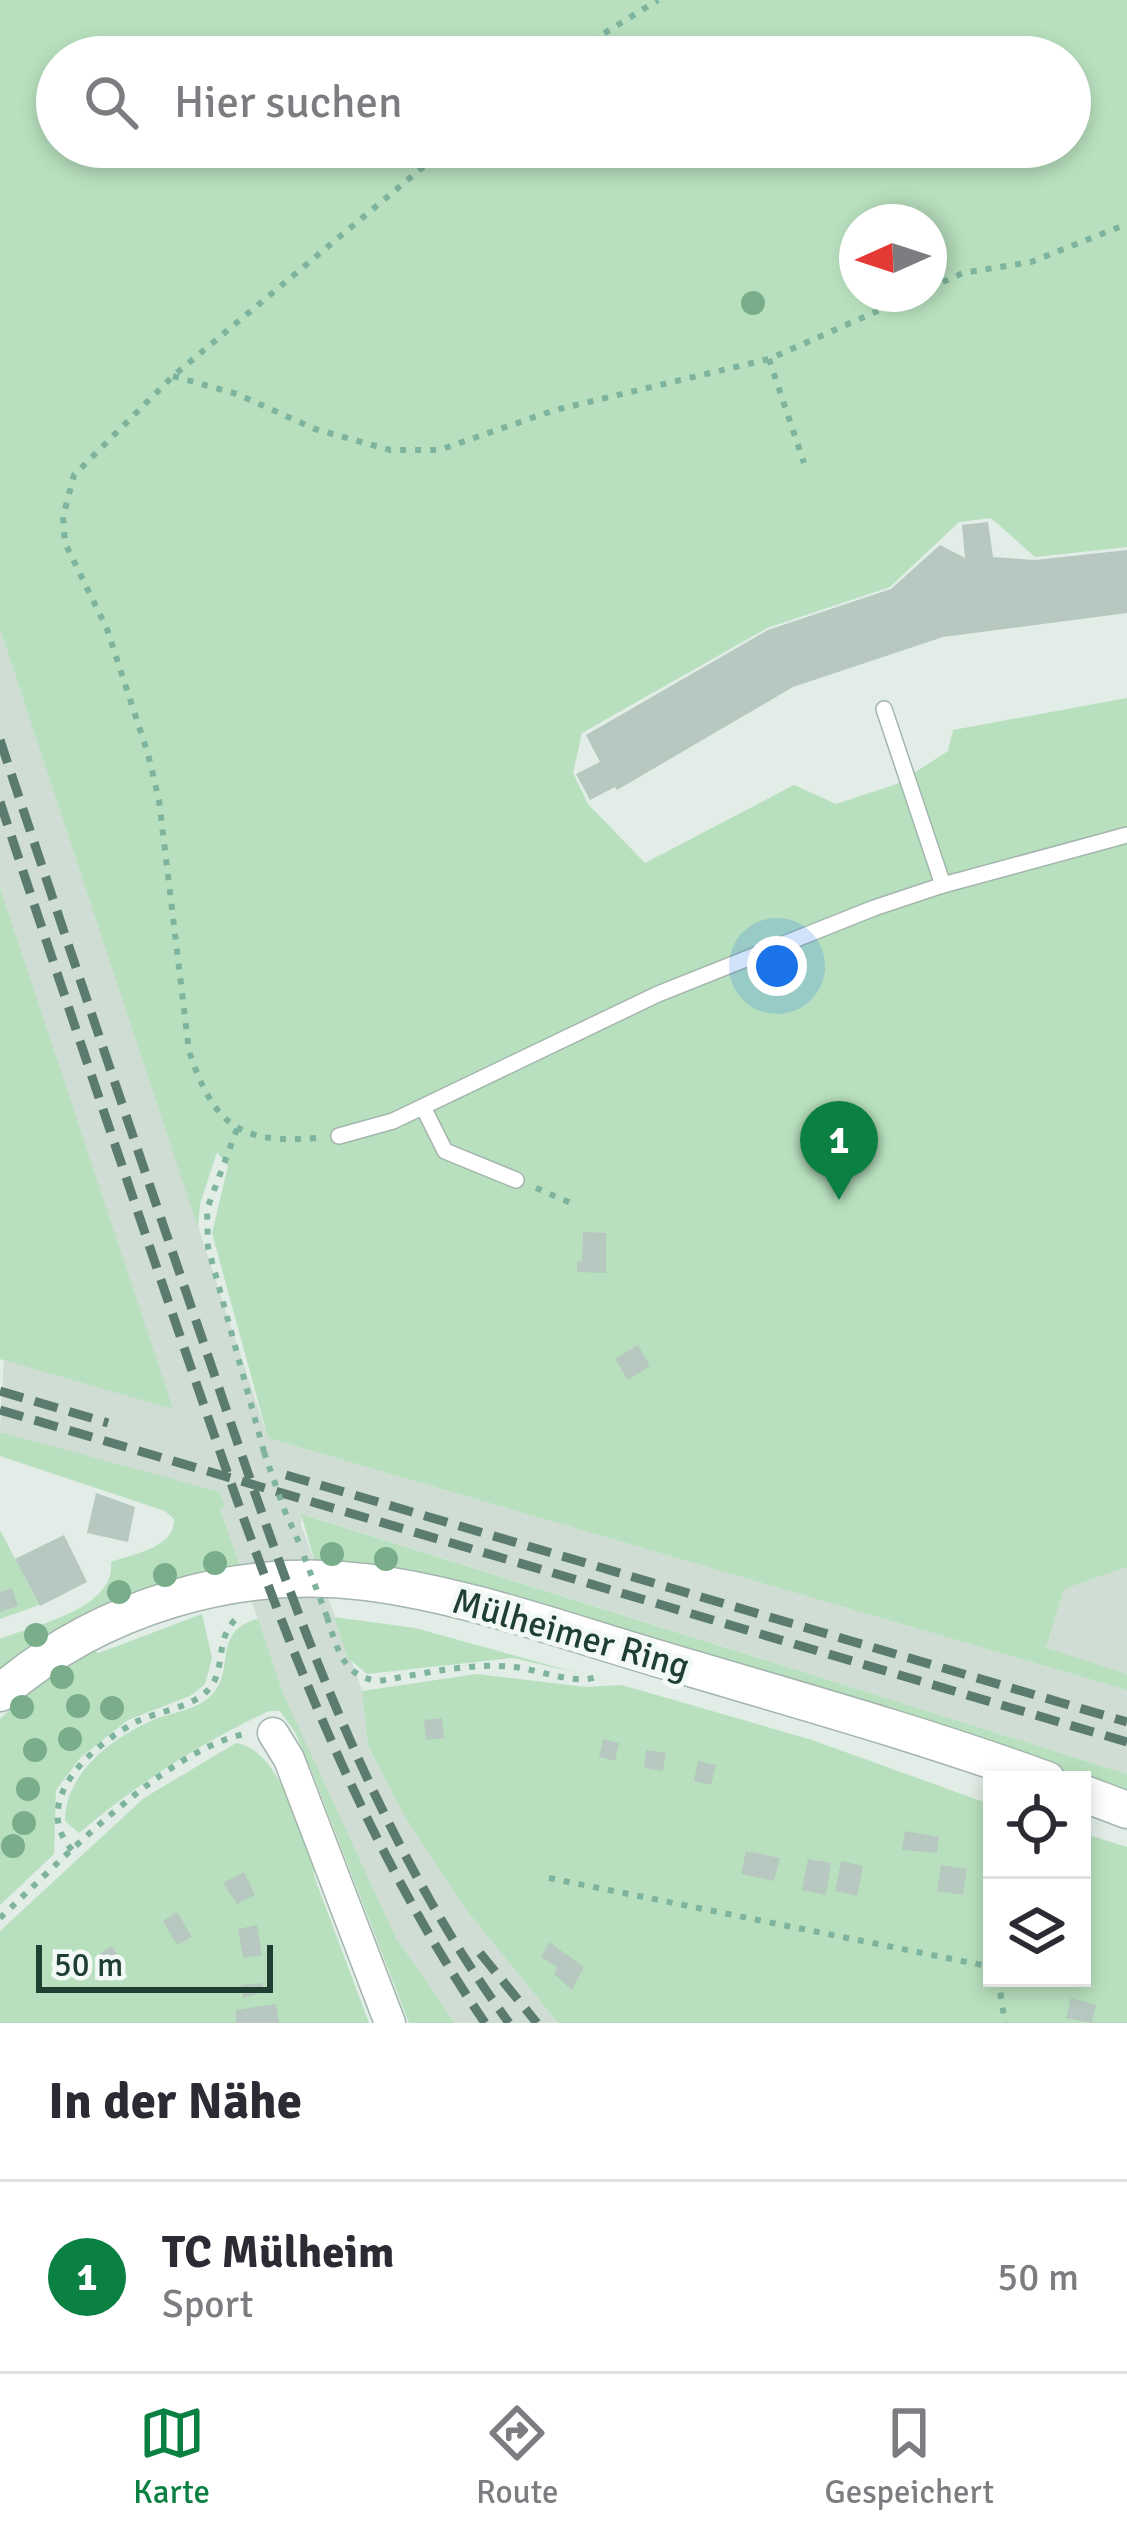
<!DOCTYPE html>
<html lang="de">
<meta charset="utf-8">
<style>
body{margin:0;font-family:Signika,sans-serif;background:#f7f7f7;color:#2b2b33}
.controls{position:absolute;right:36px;bottom:36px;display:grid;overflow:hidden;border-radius:0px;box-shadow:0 6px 18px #0003}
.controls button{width:108px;height:108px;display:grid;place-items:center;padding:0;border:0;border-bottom:3px solid #e1e1e2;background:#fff;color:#2b2b33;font:60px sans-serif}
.compass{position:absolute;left:839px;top:204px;width:108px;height:108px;border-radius:50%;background:#fff;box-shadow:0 6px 18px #0003;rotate:267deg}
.scale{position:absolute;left:36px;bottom:30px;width:237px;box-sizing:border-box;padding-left:12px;border:6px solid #203f33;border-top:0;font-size:33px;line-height:42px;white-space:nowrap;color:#203f33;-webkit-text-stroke:9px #f2f9f4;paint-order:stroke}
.you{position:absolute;left:777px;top:966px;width:42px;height:42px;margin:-30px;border:9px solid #fff;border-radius:50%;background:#1a73e8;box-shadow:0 0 0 18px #1a73e833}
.badge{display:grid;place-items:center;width:78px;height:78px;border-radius:50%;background:#0b8043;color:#fff;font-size:39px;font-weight:700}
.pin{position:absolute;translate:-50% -99px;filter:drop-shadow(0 3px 6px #0008)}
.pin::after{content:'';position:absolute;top:63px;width:42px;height:36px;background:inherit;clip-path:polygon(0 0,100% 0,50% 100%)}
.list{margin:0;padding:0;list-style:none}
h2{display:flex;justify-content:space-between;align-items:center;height:156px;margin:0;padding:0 48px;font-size:51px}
h2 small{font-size:39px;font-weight:400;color:#7c7c81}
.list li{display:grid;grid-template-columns:78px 1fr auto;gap:36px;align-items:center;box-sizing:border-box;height:192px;padding:0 48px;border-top:3px solid #e1e1e2}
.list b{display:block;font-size:45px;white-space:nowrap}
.list p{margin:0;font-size:39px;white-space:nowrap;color:#7c7c81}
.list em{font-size:39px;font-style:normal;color:#7c7c81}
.icon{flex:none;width:66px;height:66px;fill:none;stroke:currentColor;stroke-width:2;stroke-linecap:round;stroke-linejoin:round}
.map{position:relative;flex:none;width:1127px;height:2023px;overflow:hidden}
.search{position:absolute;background:#fff;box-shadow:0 6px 18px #0003;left:36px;right:36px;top:36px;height:132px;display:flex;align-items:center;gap:30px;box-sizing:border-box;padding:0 42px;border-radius:66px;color:#7c7c81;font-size:45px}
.sheet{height:348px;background:#fff}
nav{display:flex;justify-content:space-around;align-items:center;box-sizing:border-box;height:168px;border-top:3px solid #e1e1e2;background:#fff;font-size:33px;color:#7c7c81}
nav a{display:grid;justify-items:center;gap:6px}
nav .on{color:#0b8043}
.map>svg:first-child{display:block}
</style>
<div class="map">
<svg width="1127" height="2023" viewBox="0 0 1127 2023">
<rect width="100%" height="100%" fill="#e1ede6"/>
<g fill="#cfddd5">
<path d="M 0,629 L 268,1438 L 1127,1690 L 1127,1774 L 302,1514 L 301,1525 L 362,1690 L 368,1747 L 404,1815 L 464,1907 L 558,2023 L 455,2023 L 396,1938 L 327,1793 L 284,1696 L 220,1508 L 91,1458 L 0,1432 L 4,1359 L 172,1408 L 0,888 Z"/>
<path d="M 1127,1567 L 1127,1674 L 1046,1649 L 1064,1589 Z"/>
</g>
<g fill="#b8e0be" fill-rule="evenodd">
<path d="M 0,0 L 1127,0 L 1127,547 L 1035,557 L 991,518 L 959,522 L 890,587 L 767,628 L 582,733 L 573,773 L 588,804 L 645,863 L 794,785 L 836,804 L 897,784 L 948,751 L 953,730 L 1127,698 L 1127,1567 L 1064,1589 L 1046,1648 L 1127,1674 L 1127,1690 L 268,1438 L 212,1233 L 228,1166 L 217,1152 L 200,1204 L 198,1228 L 0,629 ZM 57,57 L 1070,57 L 1070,147 L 57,147 ZM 857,222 L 929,222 L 929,294 L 857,294 Z"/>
<path d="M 0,888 L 173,1409 L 0,1359 Z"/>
<path d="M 0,1432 L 220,1492 L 225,1506 L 220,1509 L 240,1566 C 151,1576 70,1615 0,1669 L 0,1639 C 35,1625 116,1609 111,1562 C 135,1553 175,1548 174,1519 L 165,1511 L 0,1456 Z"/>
<path d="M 301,1514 L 1127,1774 L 1127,1794 L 955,1737 L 315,1562 Z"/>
<path d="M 0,1530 L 39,1605 L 0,1619 Z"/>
<path d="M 202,1614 L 212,1658 L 205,1684 L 190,1696 L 128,1720 L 81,1757 L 56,1790 L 54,1854 L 0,1905 L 0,1719 L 29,1692 L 92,1651 L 99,1653 Z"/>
<path d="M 334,1617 L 415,1628 L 578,1673 L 513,1658 L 367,1674 L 348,1658 Z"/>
<path d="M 258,1619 L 284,1696 L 396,1938 L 455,2023 L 409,2023 L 314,1777 L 295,1732 L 280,1711 L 269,1711 C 198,1744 139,1783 79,1833 L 65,1821 C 65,1773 112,1738 153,1720 C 170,1713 191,1711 206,1700 C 240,1676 208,1631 258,1619 Z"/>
<path d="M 477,1674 L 586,1687 L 622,1685 L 812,1740 L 992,1805 L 992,1978 L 1082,1978 L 1082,1833 L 1127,1847 L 1127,2023 L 558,2023 L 464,1907 L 404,1815 L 368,1746 L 362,1691 Z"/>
<path d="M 236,1743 C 279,1749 298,1828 313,1864 L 314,1876 L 369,2023 L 0,2023 L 0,1931 L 144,1798 Z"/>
</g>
<g fill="#b6c8bf">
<path d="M 988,522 L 993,557 L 1035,560 L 1127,550 L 1127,613 L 943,637 L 793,687 L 617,790 L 615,787 L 590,800 L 576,774 L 600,762 L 586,735 L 768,630 L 891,589 L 940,545 L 965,558 L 962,525 Z"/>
<path d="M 583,1232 L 606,1233 L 606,1273 L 577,1272 L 577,1261 L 582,1261 Z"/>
<path d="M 638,1345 L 650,1366 L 628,1380 L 615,1359 Z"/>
<path d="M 96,1493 L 135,1507 L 128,1542 L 87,1533 Z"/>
<path d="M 64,1535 L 87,1582 L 40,1606 L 15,1559 Z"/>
<path d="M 12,1588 L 18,1606 L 0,1612 L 0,1592 Z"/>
<path d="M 442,1718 L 444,1738 L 426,1740 L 424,1720 Z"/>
<path d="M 603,1739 L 619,1743 L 615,1761 L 599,1757 Z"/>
<path d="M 646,1750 L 666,1753 L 663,1771 L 644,1768 Z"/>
<path d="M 698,1761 L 716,1765 L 711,1785 L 694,1781 Z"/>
<path d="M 905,1831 L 939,1837 L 937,1853 L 902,1850 Z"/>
<path d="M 746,1851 L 780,1858 L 774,1881 L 741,1874 Z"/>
<path d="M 808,1859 L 831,1863 L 826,1895 L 802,1890 Z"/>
<path d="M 841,1861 L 863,1866 L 857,1896 L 835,1891 Z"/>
<path d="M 941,1865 L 967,1869 L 963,1895 L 937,1891 Z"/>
<path d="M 244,1872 L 255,1895 L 237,1904 L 223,1883 Z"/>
<path d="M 177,1912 L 192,1937 L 177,1945 L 163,1921 Z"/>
<path d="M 257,1925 L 262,1955 L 243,1958 L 238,1929 Z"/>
<path d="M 549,1942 L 584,1967 L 572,1990 L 554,1974 L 557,1967 L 541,1957 Z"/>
<path d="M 111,1946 L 125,1965 L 112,1975 L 98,1955 Z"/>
<path d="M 262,1983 L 263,1992 L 243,1998 L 241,1985 Z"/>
<path d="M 1071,1998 L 1096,2005 L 1092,2023 L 1066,2018 Z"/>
<path d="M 276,2004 L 279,2023 L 236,2023 L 236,2010 Z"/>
</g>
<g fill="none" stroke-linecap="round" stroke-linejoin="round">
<defs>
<g id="service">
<path d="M 884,709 L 943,885"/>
<path d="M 423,1107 L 445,1151 L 516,1180"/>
<path d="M 339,1136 L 393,1121 L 658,994 L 874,908 L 943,885 L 1127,835"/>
</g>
<path id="minor" d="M 273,1733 L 289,1759 L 390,2023"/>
<g id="tertiary">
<path d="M 0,1693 C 98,1608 235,1566 365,1582 C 469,1595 572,1634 673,1663 C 798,1700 924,1735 1047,1780"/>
<path d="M 1082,1793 L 1127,1810"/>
</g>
</defs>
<use href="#service" stroke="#a3b5ad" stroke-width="18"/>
<use href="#minor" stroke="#a3b5ad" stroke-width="33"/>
<use href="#tertiary" stroke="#a3b5ad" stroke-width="39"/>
<g stroke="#7eb39d" stroke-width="6" stroke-dasharray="6 9" stroke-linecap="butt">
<path d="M 566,57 L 658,0"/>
<path d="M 929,288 L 963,273 L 1031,262 L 1127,224"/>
<path d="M 769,359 L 804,463"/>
<path d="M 173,376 L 237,394 L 315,429 L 390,450 L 439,450 L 555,410 L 769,359 L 916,294"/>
<path d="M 237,1129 L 207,1209 L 208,1247 L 264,1452"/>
<path d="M 316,1138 C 237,1145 213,1122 189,1051 L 159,800 L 148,754 L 107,629 L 65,543 L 63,517 L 74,475 L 173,376 L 447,147"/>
<path d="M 536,1188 L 571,1203"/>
<path d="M 284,1509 L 301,1547"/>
<path d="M 327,1617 C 337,1647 342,1677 379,1681 C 423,1674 470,1662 514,1667 C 542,1670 574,1686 600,1676"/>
<path d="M 72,1850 C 28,1800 95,1743 138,1721 C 159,1711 189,1708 206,1692 C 228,1672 213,1639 237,1618"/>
<path d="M 549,1878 L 992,1967"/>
<path d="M 0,1918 C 61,1861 163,1752 244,1734"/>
<path d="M 998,1978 L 1005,2023"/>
</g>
<use href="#service" stroke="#fff" stroke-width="15"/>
<use href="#minor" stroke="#fff" stroke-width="30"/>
<use href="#tertiary" stroke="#fff" stroke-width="36"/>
<g stroke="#5a7b6e" stroke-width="9" stroke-dasharray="24 12" stroke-linecap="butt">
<path d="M 0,740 C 68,945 137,1149 207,1353 C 286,1585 363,1823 509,2023"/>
<path d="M 0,802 C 62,989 125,1175 189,1362 C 268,1592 347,1820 485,2023"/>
<path d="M 0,1391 L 108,1423"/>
<path d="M 0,1410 L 1127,1742"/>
<path d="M 286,1475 L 1127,1722"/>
<path d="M 480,1953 L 537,2023"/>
</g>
<g stroke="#7eb39d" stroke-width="6" stroke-dasharray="6 9" stroke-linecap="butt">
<path d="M 264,1452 L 284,1509"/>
<path d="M 304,1556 L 327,1617"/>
</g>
</g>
<g fill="#7aad8a">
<circle cx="753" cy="303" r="12"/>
<circle cx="332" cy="1554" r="12"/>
<circle cx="386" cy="1559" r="12"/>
<circle cx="215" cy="1563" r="12"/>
<circle cx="165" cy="1575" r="12"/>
<circle cx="119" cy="1592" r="12"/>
<circle cx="36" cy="1635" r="12"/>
<circle cx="62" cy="1677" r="12"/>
<circle cx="78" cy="1706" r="12"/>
<circle cx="22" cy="1707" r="12"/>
<circle cx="112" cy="1708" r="12"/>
<circle cx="70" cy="1739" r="12"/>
<circle cx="35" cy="1750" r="12"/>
<circle cx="28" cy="1789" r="12"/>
<circle cx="24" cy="1823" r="12"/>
<circle cx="13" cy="1846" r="12"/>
</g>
<g text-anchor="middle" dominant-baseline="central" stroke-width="10" stroke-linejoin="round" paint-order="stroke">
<g font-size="36" fill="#203f33" stroke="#f2f9f4">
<text transform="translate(571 1634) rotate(16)">Mülheimer Ring</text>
</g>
</g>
</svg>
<div class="controls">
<button><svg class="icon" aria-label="locate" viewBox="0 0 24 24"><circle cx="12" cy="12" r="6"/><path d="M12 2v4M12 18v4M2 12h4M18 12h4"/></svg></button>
<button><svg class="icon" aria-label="layers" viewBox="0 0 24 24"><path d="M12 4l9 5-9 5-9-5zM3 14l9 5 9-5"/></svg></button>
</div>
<svg class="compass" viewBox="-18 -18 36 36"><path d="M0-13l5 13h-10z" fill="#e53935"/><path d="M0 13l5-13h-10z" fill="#7c7c81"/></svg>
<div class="scale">50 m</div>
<div class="you"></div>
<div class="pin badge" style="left:839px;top:1200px">1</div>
<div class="search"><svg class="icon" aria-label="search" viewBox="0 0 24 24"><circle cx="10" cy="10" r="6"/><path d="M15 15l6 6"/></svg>Hier suchen</div>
</div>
<section class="sheet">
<h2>In der Nähe<small></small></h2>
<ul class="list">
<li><span class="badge">1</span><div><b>TC Mülheim</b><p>Sport</p></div><em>50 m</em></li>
</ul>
</section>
<nav>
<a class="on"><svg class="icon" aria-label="map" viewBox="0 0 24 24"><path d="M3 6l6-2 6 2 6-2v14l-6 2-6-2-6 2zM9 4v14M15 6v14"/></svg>Karte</a>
<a><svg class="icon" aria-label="directions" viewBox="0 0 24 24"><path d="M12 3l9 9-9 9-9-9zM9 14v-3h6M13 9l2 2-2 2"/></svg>Route</a>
<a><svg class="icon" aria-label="saved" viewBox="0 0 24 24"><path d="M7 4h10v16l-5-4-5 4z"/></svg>Gespeichert</a>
</nav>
